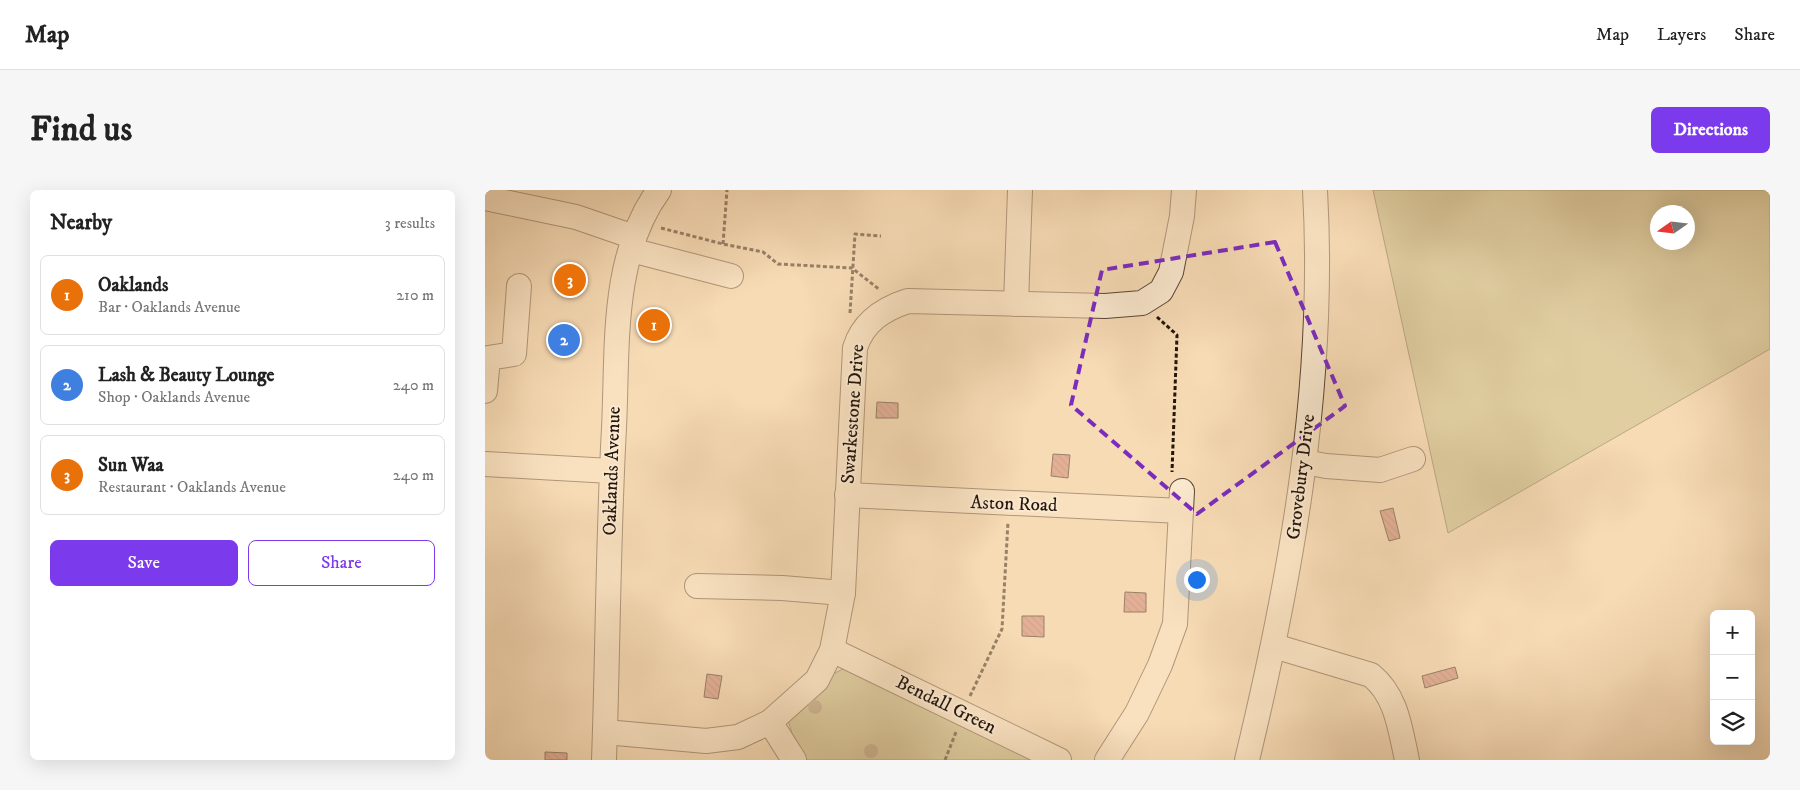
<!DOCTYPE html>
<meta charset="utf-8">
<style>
body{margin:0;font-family:"IM FELL DW Pica",serif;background:#f6f6f6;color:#222}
.controls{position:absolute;right:15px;bottom:15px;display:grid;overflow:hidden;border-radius:8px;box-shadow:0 5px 20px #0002}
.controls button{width:45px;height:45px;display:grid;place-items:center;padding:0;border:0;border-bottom:1px solid #e0e0e0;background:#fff;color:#222;font:25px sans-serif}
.compass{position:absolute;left:1165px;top:15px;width:45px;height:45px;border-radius:50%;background:#fff;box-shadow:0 5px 20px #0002;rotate:256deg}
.you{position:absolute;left:711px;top:389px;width:18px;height:18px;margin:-12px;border:4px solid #fff;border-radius:50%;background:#1a73e8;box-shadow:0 0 0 8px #1a73e833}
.badge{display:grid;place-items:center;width:32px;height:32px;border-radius:50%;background:#7c3aed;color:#fff;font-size:16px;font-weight:700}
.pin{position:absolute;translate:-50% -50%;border:2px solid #fff;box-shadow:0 1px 5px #0006}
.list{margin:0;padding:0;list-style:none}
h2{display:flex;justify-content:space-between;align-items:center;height:65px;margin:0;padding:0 20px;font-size:21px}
h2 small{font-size:16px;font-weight:400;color:#767676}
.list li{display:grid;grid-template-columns:32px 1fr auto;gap:15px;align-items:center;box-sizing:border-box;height:80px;margin:0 10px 10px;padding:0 10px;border:1px solid #e0e0e0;border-radius:8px}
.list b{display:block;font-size:19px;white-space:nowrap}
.list p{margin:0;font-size:16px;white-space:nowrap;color:#767676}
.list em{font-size:16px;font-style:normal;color:#767676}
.actions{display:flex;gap:10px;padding:15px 20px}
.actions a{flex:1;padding:11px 0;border:1px solid #7c3aed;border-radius:8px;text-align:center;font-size:18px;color:#7c3aed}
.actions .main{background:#7c3aed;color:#fff}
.icon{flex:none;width:28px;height:28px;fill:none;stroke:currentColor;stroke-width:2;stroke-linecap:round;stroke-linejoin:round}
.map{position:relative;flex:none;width:1285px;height:570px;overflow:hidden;border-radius:8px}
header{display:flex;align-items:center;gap:30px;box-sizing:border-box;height:70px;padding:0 25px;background:#fff;border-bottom:1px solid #e0e0e0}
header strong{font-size:24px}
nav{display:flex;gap:28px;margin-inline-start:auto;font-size:18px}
.intro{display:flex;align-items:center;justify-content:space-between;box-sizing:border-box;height:120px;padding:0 30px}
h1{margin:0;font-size:35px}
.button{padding:12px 22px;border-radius:8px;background:#7c3aed;color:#fff;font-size:18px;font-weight:700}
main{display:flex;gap:30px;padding:0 30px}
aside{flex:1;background:#fff;border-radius:8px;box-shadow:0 5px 20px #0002}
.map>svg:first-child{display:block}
</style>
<header>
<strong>Map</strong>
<nav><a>Map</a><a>Layers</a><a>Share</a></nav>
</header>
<div class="intro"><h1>Find us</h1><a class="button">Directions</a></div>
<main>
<aside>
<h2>Nearby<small>3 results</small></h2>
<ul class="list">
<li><span class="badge" style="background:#e8710a">1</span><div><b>Oaklands</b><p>Bar · Oaklands Avenue</p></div><em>210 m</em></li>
<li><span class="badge" style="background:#3f7fe0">2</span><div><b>Lash &amp; Beauty Lounge</b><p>Shop · Oaklands Avenue</p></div><em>240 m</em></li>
<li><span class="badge" style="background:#e8710a">3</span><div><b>Sun Waa</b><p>Restaurant · Oaklands Avenue</p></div><em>240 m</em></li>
</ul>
<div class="actions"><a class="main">Save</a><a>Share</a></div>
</aside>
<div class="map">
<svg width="1285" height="570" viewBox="0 0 1285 570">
<defs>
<pattern id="building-back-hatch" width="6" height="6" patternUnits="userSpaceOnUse" patternTransform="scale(1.25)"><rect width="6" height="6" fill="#cb7c72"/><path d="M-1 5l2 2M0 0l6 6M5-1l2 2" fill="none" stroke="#a5645c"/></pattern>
</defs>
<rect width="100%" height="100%" fill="#f7dbb5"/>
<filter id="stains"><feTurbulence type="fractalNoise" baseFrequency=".004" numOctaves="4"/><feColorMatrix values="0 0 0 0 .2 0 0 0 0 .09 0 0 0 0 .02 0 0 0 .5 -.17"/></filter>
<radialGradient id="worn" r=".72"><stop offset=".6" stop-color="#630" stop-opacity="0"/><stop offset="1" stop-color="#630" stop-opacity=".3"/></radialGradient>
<g fill="#c3be89" stroke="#746a4a" fill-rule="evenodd">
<path d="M 888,0 L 1285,0 L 1285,159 L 963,343 ZM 1172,22 L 1202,22 L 1202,52 L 1172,52 Z"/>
<path d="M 362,477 L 548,570 L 318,570 L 310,553 L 303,530 L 344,486 Z"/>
</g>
<g fill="url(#building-back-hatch)" stroke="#24150c">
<path d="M 392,212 L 413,213 L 413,228 L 391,228 Z"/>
<path d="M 568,264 L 585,265 L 583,288 L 566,286 Z"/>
<path d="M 908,318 L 915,348 L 904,351 L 895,321 Z"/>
<path d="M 640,402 L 661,403 L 661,422 L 639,422 Z"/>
<path d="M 537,426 L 559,426 L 559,447 L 537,446 Z"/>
<path d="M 970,477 L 973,488 L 940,498 L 937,486 Z"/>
<path d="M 222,484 L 237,486 L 233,509 L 219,507 Z"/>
<path d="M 60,562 L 82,563 L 82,570 L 60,570 Z"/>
</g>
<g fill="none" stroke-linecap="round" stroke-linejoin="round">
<defs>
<g id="minor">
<path d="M 0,8 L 91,27 L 149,47"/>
<path d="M 146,60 L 246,86"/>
<path d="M 531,114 L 535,0"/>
<path d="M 0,201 L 3,168 L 29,164 L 34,96"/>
<path d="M 820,272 L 841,276 L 895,280 L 928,269"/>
<path d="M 0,274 L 126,281"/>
<path d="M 362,305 L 696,321"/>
<path d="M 212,396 L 297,398 L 358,403"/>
<path d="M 789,456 L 886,485 C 912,506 915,539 922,570"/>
<path d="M 347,460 L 574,570"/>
<path d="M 285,532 L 309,570"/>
<path d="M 120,542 L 221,551 L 253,547 L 285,532 L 332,490 L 347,460 L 358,403 L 370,158 C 378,132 398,119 423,111 L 620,116 L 657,113 L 676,101 L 686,82 L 697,26 L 699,0"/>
<path d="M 119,570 C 123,459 123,348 129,238 C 133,160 125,67 174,0"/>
<path d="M 622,570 L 652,523 L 675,475 L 690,434 L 697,301"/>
<path d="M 762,570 C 807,383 841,193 830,0"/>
</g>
</defs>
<use href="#minor" stroke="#594636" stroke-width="26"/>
<g stroke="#24150c" stroke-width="3" stroke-dasharray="4 2.5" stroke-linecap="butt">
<path d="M 176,38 L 238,54 L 278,62 L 293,74 L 367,78 L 395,100"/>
<path d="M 238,54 L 242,0"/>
<path d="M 365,123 L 370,44 L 396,46"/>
<path d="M 672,127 L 692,145 L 687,282"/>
<path d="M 485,506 L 517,439 L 523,332"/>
<path d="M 460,570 L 471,542"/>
</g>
<use href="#minor" stroke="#fae8cf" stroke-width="24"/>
</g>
<g fill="#a28f70">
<circle cx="330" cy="517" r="7"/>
<circle cx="386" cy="561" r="7"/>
</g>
<path d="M0 0H1285V570H0ZM 790,52 L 860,216 L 712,324 L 586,215 L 617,80 Z" fill="#f7dbb5" fill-opacity=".55" fill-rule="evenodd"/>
<path fill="none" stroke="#7b2cbf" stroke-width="4" stroke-dasharray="10 6" stroke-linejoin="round" d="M 790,52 L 860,216 L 712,324 L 586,215 L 617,80 Z"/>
<g text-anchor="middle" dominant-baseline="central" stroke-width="4" stroke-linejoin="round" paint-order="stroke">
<g font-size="19" fill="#24150c" stroke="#fae8cf">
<text transform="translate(368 224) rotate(-86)">Swarkestone Drive</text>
<text transform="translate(127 281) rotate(-88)">Oaklands Avenue</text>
<text transform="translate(816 287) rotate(-83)">Grovebury Drive</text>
<text transform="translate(529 314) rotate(2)">Aston Road</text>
<text transform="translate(461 515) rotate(26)">Bendall Green</text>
</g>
</g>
<rect width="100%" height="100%" filter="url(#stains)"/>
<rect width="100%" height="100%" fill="url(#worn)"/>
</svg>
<div class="controls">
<button>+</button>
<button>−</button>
<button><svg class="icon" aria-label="layers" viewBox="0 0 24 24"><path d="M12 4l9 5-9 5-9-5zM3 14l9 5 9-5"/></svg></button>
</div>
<svg class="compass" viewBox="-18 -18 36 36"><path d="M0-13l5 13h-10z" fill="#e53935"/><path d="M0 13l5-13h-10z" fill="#767676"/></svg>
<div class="you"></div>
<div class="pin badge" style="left:169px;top:135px;background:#e8710a">1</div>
<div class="pin badge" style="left:79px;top:150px;background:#3f7fe0">2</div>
<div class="pin badge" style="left:85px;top:90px;background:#e8710a">3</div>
</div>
</main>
